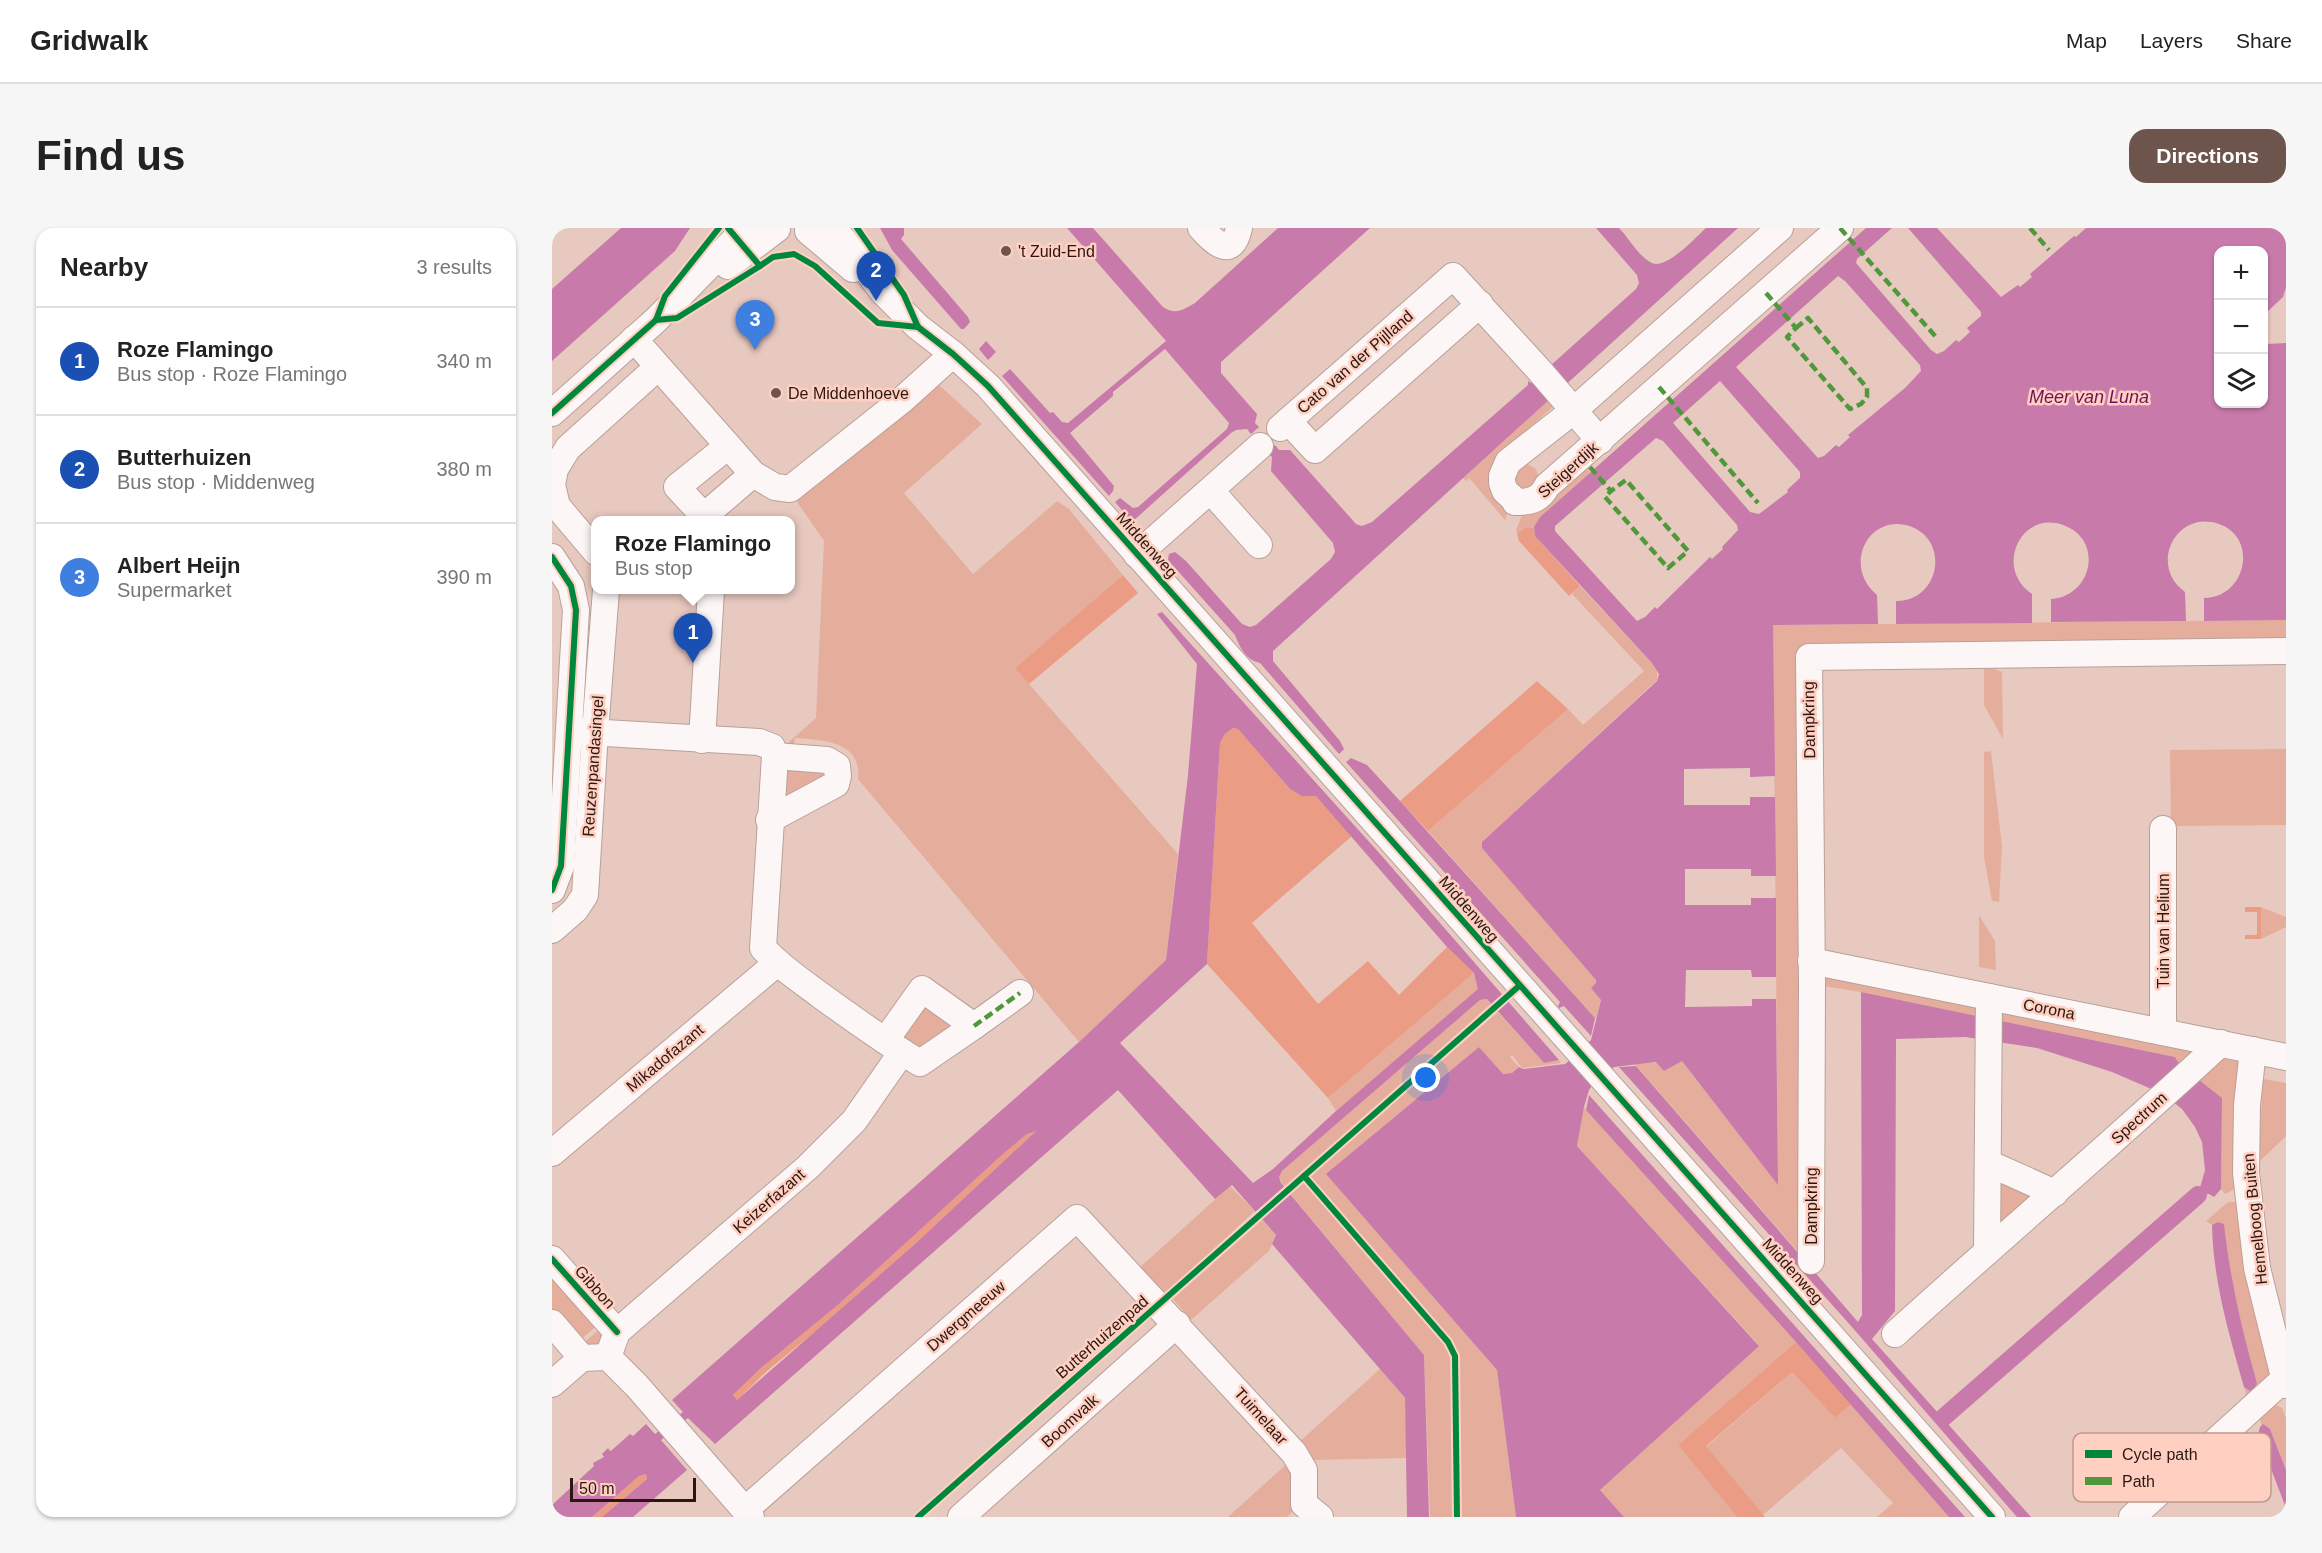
<!DOCTYPE html>
<meta charset="utf-8">
<style>
body{margin:0;font-family:Arial,sans-serif;background:#f6f6f6;color:#222}
.controls{position:absolute;right:18px;top:18px;display:grid;overflow:hidden;border-radius:12px;box-shadow:0 2px 4px #0004}
.controls button{width:54px;height:54px;display:grid;place-items:center;padding:0;border:0;border-bottom:2px solid #e0e0e0;background:#fff;color:#222;font:30px sans-serif}
.scale{position:absolute;left:18px;bottom:15px;width:126px;box-sizing:border-box;padding-left:6px;border:3px solid #2b1711;border-top:0;font-size:16px;line-height:21px;white-space:nowrap;color:#2b1711;-webkit-text-stroke:4px #ffd0c2;paint-order:stroke}
.you{position:absolute;left:874px;top:850px;width:21px;height:21px;margin:-15px;border:4px solid #fff;border-radius:50%;background:#1a73e8;box-shadow:0 0 0 9px #1a73e833}
.badge{display:grid;place-items:center;width:39px;height:39px;border-radius:50%;background:#6d554e;color:#fff;font-size:20px;font-weight:700}
.pin{position:absolute;translate:-50% -50px;filter:drop-shadow(0 2px 3px #0008)}
.pin::after{content:'';position:absolute;top:32px;width:21px;height:18px;background:inherit;clip-path:polygon(0 0,100% 0,50% 100%)}
.popup{position:absolute;left:39px;top:288px;width:204px;height:78px;box-sizing:border-box;display:grid;place-content:center;border-radius:12px;background:#fff;filter:drop-shadow(0 2px 4px #0005);font-size:20px;white-space:nowrap;color:#767676}
.popup b{font-size:22px;color:#222}
.popup::after{content:'';position:absolute;left:50%;top:100%;margin-left:-12px;border:12px solid transparent;border-top-color:#fff}
.list{margin:0;padding:0;list-style:none}
h2{display:flex;justify-content:space-between;align-items:center;height:78px;margin:0;padding:0 24px;font-size:26px}
h2 small{font-size:20px;font-weight:400;color:#767676}
.list li{display:grid;grid-template-columns:39px 1fr auto;gap:18px;align-items:center;box-sizing:border-box;height:108px;padding:0 24px;border-top:2px solid #e0e0e0}
.list b{display:block;font-size:22px;white-space:nowrap}
.list p{margin:0;font-size:20px;white-space:nowrap;color:#767676}
.list em{font-size:20px;font-style:normal;color:#767676}
.icon{flex:none;width:33px;height:33px;fill:none;stroke:currentColor;stroke-width:2;stroke-linecap:round;stroke-linejoin:round}
.map{position:relative;flex:none;width:1734px;height:1289px;overflow:hidden;border-radius:18px}
header{display:flex;align-items:center;gap:36px;box-sizing:border-box;height:84px;padding:0 30px;background:#fff;border-bottom:2px solid #e0e0e0}
header strong{font-size:28px}
nav{display:flex;gap:33px;margin-inline-start:auto;font-size:21px}
.intro{display:flex;align-items:center;justify-content:space-between;box-sizing:border-box;height:144px;padding:0 36px}
h1{margin:0;font-size:42px}
.button{padding:15px 27px;border-radius:18px;background:#6d554e;color:#fff;font-size:21px;font-weight:700}
main{display:flex;gap:36px;padding:0 36px}
aside{flex:1;background:#fff;border-radius:18px;box-shadow:0 2px 4px #0004}
.map>svg:first-child{display:block}
</style>
<header>
<strong>Gridwalk</strong>
<nav><a>Map</a><a>Layers</a><a>Share</a></nav>
</header>
<div class="intro"><h1>Find us</h1><a class="button">Directions</a></div>
<main>
<aside>
<h2>Nearby<small>3 results</small></h2>
<ul class="list">
<li><span class="badge" style="background:#1a4fb4">1</span><div><b>Roze Flamingo</b><p>Bus stop · Roze Flamingo</p></div><em>340 m</em></li>
<li><span class="badge" style="background:#1a4fb4">2</span><div><b>Butterhuizen</b><p>Bus stop · Middenweg</p></div><em>380 m</em></li>
<li><span class="badge" style="background:#3f7fe0">3</span><div><b>Albert Heijn</b><p>Supermarket</p></div><em>390 m</em></li>
</ul>
</aside>
<div class="map">
<svg width="1734" height="1289" viewBox="0 0 1734 1289">
<rect width="100%" height="100%" fill="#e8c9c0"/>
<g fill="#e5ae9c">
<path d="M 386,156 L 430,196 L 352,265 L 421,346 L 505,273 L 517,281 L 571,347 L 463,440 L 626,626 L 614,732 L 527,814 L 306,551 C 310,512 269,512 243,510 L 241,522 L 229,521 L 264,490 L 272,313 L 241,268 Z"/>
<path d="M 998,171 L 1004,176 L 968,208 L 957,281 L 953,292 L 917,250 L 914,253 L 911,250 Z"/>
<path d="M 974,235 L 984,241 L 988,252 L 984,260 L 965,264 L 959,244 Z"/>
<path d="M 1034,239 L 1038,244 L 988,289 L 982,300 L 974,299 L 965,306 L 964,302 L 972,282 Z"/>
<path d="M 1028,358 L 1100,435 L 1105,442 L 1105,452 L 931,613 L 930,618 L 1044,752 L 1044,755 L 1039,760 L 1049,771 L 1044,791 L 876,603 L 1016,481 L 1031,497 L 1092,443 L 1020,366 Z"/>
<path d="M 1734,392 L 1734,417 L 1250,421 L 1254,1033 L 1083,836 L 1130,833 L 1226,956 L 1221,397 Z"/>
<path d="M 1432,441 L 1443,441 L 1450,444 L 1451,511 L 1432,477 Z"/>
<path d="M 1734,521 L 1734,597 L 1619,598 L 1618,522 Z"/>
<path d="M 1439,523 L 1450,618 L 1447,674 L 1440,673 L 1432,629 L 1432,524 Z"/>
<path d="M 231,538 L 279,542 L 229,576 Z"/>
<path d="M 1709,679 L 1734,689 L 1734,699 L 1709,711 Z"/>
<path d="M 1427,687 L 1443,713 L 1444,742 L 1427,739 Z"/>
<path d="M 1271,739 L 1687,829 L 1687,959 L 1673,966 L 1669,961 L 1670,870 L 1628,837 L 1623,829 L 1309,764 L 1271,758 Z"/>
<path d="M 922,745 L 927,762 L 784,883 L 776,870 Z"/>
<path d="M 935,771 L 939,776 L 930,784 L 732,959 L 727,949 L 730,943 L 928,772 Z"/>
<path d="M 374,777 L 405,801 L 372,825 L 344,806 Z"/>
<path d="M 946,784 L 992,835 L 1007,832 L 1009,835 L 970,840 L 960,827 L 958,829 L 967,839 L 960,845 L 950,846 L 927,819 L 775,946 L 945,1142 L 964,1289 L 878,1289 L 872,1127 L 738,965 Z"/>
<path d="M 1711,851 L 1734,855 L 1734,908 L 1706,935 Z"/>
<path d="M 1032,879 L 1244,1114 L 1126,1217 L 1185,1289 L 1072,1289 L 1048,1262 L 1207,1117 L 1025,918 Z"/>
<path d="M 1451,951 L 1480,964 L 1482,971 L 1453,997 L 1443,992 L 1445,954 Z"/>
<path d="M 678,958 L 703,983 L 614,1065 L 585,1042 Z"/>
<path d="M 1676,974 L 1688,974 L 1720,1144 L 1697,1176 L 1692,1159 L 1698,1162 L 1705,1155 C 1690,1103 1678,1050 1672,997 L 1666,994 L 1660,997 L 1654,993 Z"/>
<path d="M 710,992 L 724,1007 L 717,1023 L 639,1092 L 621,1071 Z"/>
<path d="M 0,1043 L 47,1096 L 26,1114 L 0,1085 Z"/>
<path d="M 50,1099 C 51,1108 50,1113 42,1118 L 29,1117 Z"/>
<path d="M 828,1141 L 853,1171 L 855,1230 L 761,1232 L 746,1215 Z"/>
<path d="M 1240,1144 L 1283,1190 L 1300,1176 L 1397,1289 L 1325,1289 L 1341,1275 L 1289,1220 L 1211,1287 L 1154,1219 Z"/>
<path d="M 1722,1176 L 1730,1180 L 1734,1190 L 1734,1242 L 1718,1201 L 1710,1198 L 1707,1188 Z"/>
<path d="M 738,1233 L 743,1281 L 735,1289 L 676,1289 Z"/>
</g>
<g fill="#eb9c84">
<path d="M 974,299 L 982,300 L 983,308 L 1028,358 L 1017,368 L 967,313 L 965,306 Z"/>
<path d="M 571,347 L 586,365 L 477,456 L 463,440 Z"/>
<path d="M 985,453 L 1016,481 L 876,603 L 848,573 Z"/>
<path d="M 681,500 L 686,501 L 738,561 L 764,568 L 800,608 L 700,695 L 766,776 L 816,733 L 847,767 L 895,719 L 922,745 L 776,870 L 655,736 L 668,515 L 673,506 Z"/>
<path d="M 1693,679 L 1709,679 L 1709,711 L 1693,711 L 1693,707 L 1705,707 L 1705,684 L 1693,684 Z"/>
<path d="M 485,902 L 364,1015 L 265,1102 L 216,1142 L 185,1172 L 181,1167 L 209,1140 L 287,1076 L 451,926 L 475,906 Z"/>
<path d="M 1244,1114 L 1300,1176 L 1283,1190 L 1240,1144 L 1154,1218 L 1213,1289 L 1185,1289 L 1126,1217 Z"/>
<path d="M 94,1246 L 95,1251 L 50,1289 L 40,1289 L 87,1248 Z"/>
</g>
<g fill="#c87aab" fill-rule="evenodd">
<path d="M 69,0 L 138,0 L 123,23 L 0,133 L 0,61 Z"/>
<path d="M 328,0 L 352,0 L 352,7 L 349,11 L 416,89 L 418,94 L 412,101 L 409,101 L 340,22 Z"/>
<path d="M 515,0 L 541,0 L 611,79 C 624,88 632,81 643,75 L 726,0 L 818,0 L 669,134 L 669,145 L 705,186 L 703,195 L 707,199 L 699,206 L 695,201 L 684,202 L 679,205 L 580,294 L 563,274 L 568,270 L 581,280 L 586,279 L 675,201 L 677,195 L 613,121 L 561,164 L 561,168 L 518,205 L 562,258 L 561,263 L 557,268 L 450,148 L 458,141 L 498,185 L 501,184 L 510,194 L 516,195 L 614,113 Z"/>
<path d="M 1044,0 L 1067,0 C 1077,10 1087,29 1100,35 C 1114,42 1144,9 1154,0 L 1186,0 L 721,423 L 721,433 L 788,513 L 792,521 L 787,526 L 708,435 C 694,432 688,420 683,407 L 616,332 L 617,326 L 623,324 L 634,333 L 690,396 L 698,399 L 704,397 L 779,331 L 783,324 L 781,315 L 719,243 L 720,229 L 715,224 L 723,217 L 727,222 L 738,222 L 804,296 L 810,298 L 820,294 L 976,157 L 976,153 L 979,155 L 1084,61 L 1087,55 L 1085,47 Z"/>
<path d="M 1314,0 L 1340,0 L 1305,31 L 1304,35 L 1379,122 L 1385,126 L 1392,123 L 1404,112 L 1407,114 L 1418,104 L 1415,100 L 1429,88 L 1429,84 L 1356,0 L 1385,0 L 1449,69 L 1466,57 L 1468,59 L 1480,49 L 1478,46 L 1522,8 L 1524,9 L 1534,0 L 1734,0 L 1734,59 L 1731,69 L 1714,85 L 1714,116 L 1734,115 L 1734,392 L 1652,393 L 1652,370 C 1694,370 1707,310 1667,296 C 1624,281 1596,338 1633,364 L 1634,393 L 1499,394 L 1499,371 C 1541,368 1552,311 1511,297 C 1468,282 1442,341 1480,366 L 1480,395 L 1344,396 L 1344,373 C 1386,374 1399,315 1360,299 C 1318,283 1289,337 1325,367 L 1326,396 L 1221,397 L 1223,548 L 1198,549 L 1198,540 L 1132,541 L 1132,577 L 1198,577 L 1198,569 L 1223,569 L 1224,648 L 1199,648 L 1199,641 L 1133,641 L 1133,677 L 1199,677 L 1199,670 L 1224,670 L 1224,749 L 1200,749 L 1199,742 L 1134,742 L 1133,779 L 1200,778 L 1200,771 L 1224,771 L 1226,957 L 1130,833 L 1112,843 L 1104,834 L 1062,839 L 1041,856 L 1037,862 L 1032,879 L 1025,918 L 1207,1118 L 1048,1262 L 1072,1289 L 964,1289 L 945,1142 L 774,946 L 927,819 L 951,846 L 960,845 L 967,839 L 971,841 L 1013,836 L 1018,832 L 1039,812 L 1049,772 L 1039,760 L 1044,755 L 1044,752 L 930,620 L 930,614 L 1105,453 L 1107,446 L 1100,435 L 983,308 L 982,299 L 988,289 ZM 1666,22 L 1712,22 L 1712,176 L 1666,176 ZM 1286,48 L 1293,53 L 1368,137 L 1369,143 L 1353,160 L 1296,207 L 1298,209 L 1287,219 L 1284,217 L 1272,228 L 1266,230 L 1184,139 ZM 1168,153 L 1248,244 L 1248,250 L 1235,262 L 1236,264 L 1207,286 L 1198,284 L 1121,195 ZM 1104,210 L 1111,213 L 1185,297 L 1186,302 L 1170,319 L 1171,321 L 1160,331 L 1158,329 L 1105,381 L 1103,379 L 1093,389 L 1085,393 L 1003,303 L 1003,298 Z"/>
<path d="M 434,113 L 444,124 L 436,132 L 427,121 Z"/>
<path d="M 610,384 L 829,627 L 1007,832 L 992,835 L 935,771 L 928,772 L 730,943 L 727,949 L 729,955 L 872,1127 L 877,1289 L 855,1289 L 853,1170 L 720,1016 L 724,1007 L 680,957 L 663,971 L 566,862 L 163,1216 L 136,1190 L 109,1212 L 135,1242 L 81,1289 L 50,1289 L 95,1251 L 94,1246 L 87,1248 L 40,1289 L 0,1289 L 0,1277 L 42,1238 L 41,1235 L 52,1229 L 50,1226 L 56,1220 L 58,1223 L 60,1222 L 78,1206 L 81,1208 L 94,1196 L 103,1206 L 131,1184 L 120,1172 L 527,814 L 614,732 L 636,547 L 645,436 L 605,386 ZM 681,500 L 686,501 L 738,561 L 750,568 L 764,568 L 895,719 L 922,745 L 926,761 L 784,883 L 721,941 L 701,955 L 568,815 L 655,736 L 668,515 L 673,506 ZM 484,903 L 364,1015 L 185,1172 L 181,1167 L 209,1140 L 287,1076 L 451,926 L 475,906 Z"/>
<path d="M 799,530 L 815,537 L 848,573 L 1043,790 L 1039,808 L 1012,778 L 1007,780 L 1006,778 L 1008,774 L 794,534 Z"/>
<path d="M 1309,764 L 1623,829 L 1628,837 L 1670,870 L 1669,961 L 1662,969 L 1657,966 L 1646,967 L 1653,942 L 1650,914 L 1643,899 L 1630,881 L 1611,866 L 1560,844 L 1485,820 L 1413,809 L 1344,811 L 1343,1083 L 1320,1111 L 1479,1289 L 1465,1289 L 1300,1099 L 1067,839 L 1084,838 L 1306,1094 L 1310,1087 Z"/>
<path d="M 1037,867 L 1413,1289 L 1397,1289 L 1244,1114 L 1034,882 Z"/>
<path d="M 1666,994 L 1672,996 C 1678,1050 1690,1103 1705,1155 L 1702,1161 L 1698,1163 L 1692,1159 C 1677,1107 1661,1052 1660,997 Z"/>
<path d="M 1711,1196 L 1718,1201 L 1734,1242 L 1734,1280 L 1706,1207 L 1708,1199 Z"/>
</g>
<g fill="#e8c9c0">
<path d="M 952,765 L 958,771 L 943,785 L 937,778 Z"/>
<path d="M 734,957 L 740,964 L 707,993 L 701,986 Z"/>
</g>
<g fill="none" stroke-linecap="round" stroke-linejoin="round">
<path stroke="#c87aab" stroke-width="18" d="M 1392,1189 L 1646,967"/>
<defs>
<g id="minor">
<path d="M 282,0 L 331,64 L 366,99 L 401,126 L 436,158 L 1440,1289"/>
<path d="M 649,0 C 663,15 680,32 687,0"/>
<path d="M 1228,0 L 1021,183 L 956,234 L 950,248 L 950,255 L 953,263 L 964,273 L 963,274 C 978,274 988,272 995,258 L 1288,0"/>
<path d="M 256,3 L 301,41"/>
<path d="M 176,38 L 225,1"/>
<path d="M 82,111 L 201,246 L 223,259 L 238,261 L 350,172 L 401,126"/>
<path d="M 0,185 L 104,92 L 194,0"/>
<path d="M 736,193 L 763,222 L 928,76"/>
<path d="M 728,200 L 901,48 L 987,142 L 1048,213"/>
<path d="M 659,263 L 707,317"/>
<path d="M 152,288 L 125,259 L 176,218"/>
<path d="M 154,292 L 152,288 L 201,246"/>
<path d="M 44,324 L 5,278 L 0,257 L 3,241 L 16,220 L 106,139"/>
<path d="M 585,327 L 708,218"/>
<path d="M 0,329 L 19,358 L 24,382 L 9,638 L 0,662"/>
<path d="M 18,503 L 207,514 L 220,519 L 223,528 L 211,720 C 228,739 248,752 268,767 C 301,791 333,814 368,835 L 422,798 L 370,761 L 333,813"/>
<path d="M 150,512 L 159,362"/>
<path d="M 217,592 L 284,556 L 286,548 L 285,538 L 275,532 L 223,528"/>
<path d="M 1611,601 L 1611,804"/>
<path d="M 0,702 L 23,682 L 33,667 L 43,504 L 54,362"/>
<path d="M 1259,733 L 1734,829"/>
<path d="M 422,798 L 468,765"/>
<path d="M 1701,822 L 1695,877 L 1694,945 L 1705,1040 L 1734,1157"/>
<path d="M 0,925 L 225,735"/>
<path d="M 1436,935 L 1503,965"/>
<path d="M 1435,1023 L 1437,769"/>
<path d="M 0,1031 L 65,1104"/>
<path d="M 1259,1033 L 1260,755 L 1257,429 L 1734,423"/>
<path d="M 0,1095 L 30,1130"/>
<path d="M 1343,1106 C 1451,1008 1562,914 1669,815"/>
<path d="M 56,1129 L 65,1104 L 256,939 L 302,893 L 350,824"/>
<path d="M 30,1130 L 56,1129 L 85,1158 L 199,1289"/>
<path d="M 0,1156 L 30,1130"/>
<path d="M 193,1282 L 525,990 L 742,1225 L 752,1242 L 752,1276 L 768,1289"/>
<path d="M 409,1289 L 625,1096"/>
<path d="M 1580,1289 L 1732,1151"/>
</g>
</defs>
<use href="#minor" stroke="#b8a098" stroke-width="28"/>
<use href="#minor" stroke="#fcf7f6" stroke-width="26"/>
<g stroke="#4f993c" stroke-width="4.5" stroke-dasharray="9 4.5" stroke-linecap="butt">
<path d="M 1288,0 L 1384,109"/>
<path d="M 1478,0 L 1497,22"/>
<path d="M 1214,65 L 1244,100 L 1235,109 L 1298,181 L 1309,176 L 1315,169 L 1315,160 L 1256,90 L 1244,100"/>
<path d="M 1107,159 L 1206,275"/>
<path d="M 1029,229 L 1059,263 L 1053,269 L 1116,340 L 1136,323 L 1074,252 L 1059,263"/>
<path d="M 422,798 L 468,765"/>
</g>
<defs>
<g id="cycleway">
<path d="M 176,0 L 208,38 L 221,29 L 242,26 L 263,38 L 326,95 L 366,99"/>
<path d="M 305,0 L 352,67 L 366,99 L 401,126 L 436,158 L 1440,1289"/>
<path d="M 104,92 L 125,90 L 208,38"/>
<path d="M 0,185 L 104,92 L 113,68 L 167,0"/>
<path d="M 0,329 L 19,358 L 24,382 L 9,638 L 0,662"/>
<path d="M 752,948 L 896,1114 L 903,1128 L 905,1289"/>
<path d="M 0,1031 L 65,1104"/>
<path d="M 366,1289 L 967,758"/>
</g>
</defs>
<use href="#cycleway" stroke="#ffd0c2" stroke-width="10"/>
<use href="#cycleway" stroke="#00873e" stroke-width="6"/>
</g>
<g fill="#6d554e" stroke="#ffd0c2" stroke-width="2">
<circle cx="454" cy="23" r="6"/>
<circle cx="224" cy="165" r="6"/>
</g>
<g text-anchor="middle" dominant-baseline="central" stroke-width="5" stroke-linejoin="round" paint-order="stroke">
<g font-size="16" fill="#2b1711" stroke="#ffd0c2" text-anchor="start">
<text x="466" y="23">'t Zuid-End</text>
<text x="236" y="165">De Middenhoeve</text>
</g>
<g font-size="16" fill="#2b1711" stroke="#ffd0c2">
<text transform="translate(803 134) rotate(-41)">Cato van der Pijlland</text>
<text transform="translate(1016 242) rotate(-42)">Steigerdijk</text>
<text transform="translate(595 317) rotate(48)">Middenweg</text>
<text transform="translate(1257 492) rotate(-91)">Dampkring</text>
<text transform="translate(41 538) rotate(-86)">Reuzenpandasingel</text>
<text transform="translate(917 681) rotate(49)">Middenweg</text>
<text transform="translate(1611 703) rotate(-90)">Tuin van Helium</text>
<text transform="translate(1497 781) rotate(11)">Corona</text>
<text transform="translate(113 830) rotate(-40)">Mikadofazant</text>
<text transform="translate(1587 890) rotate(-42)">Spectrum</text>
<text transform="translate(217 973) rotate(-41)">Keizerfazant</text>
<text transform="translate(1259 978) rotate(-90)">Dampkring</text>
<text transform="translate(1703 991) rotate(-96)">Hemelboog Buiten</text>
<text transform="translate(1241 1043) rotate(48)">Middenweg</text>
<text transform="translate(43 1059) rotate(48)">Gibbon</text>
<text transform="translate(414 1088) rotate(-41)">Dwergmeeuw</text>
<text transform="translate(550 1109) rotate(-41)">Butterhuizenpad</text>
<text transform="translate(709 1188) rotate(48)">Tuimelaar</text>
<text transform="translate(518 1193) rotate(-42)">Boomvalk</text>
</g>
<g font-size="18" font-style="italic" fill="#6e125c" stroke="#ffd0c2">
<text x="1537" y="169">Meer van Luna</text>
</g>
</g>
<rect x="1521" y="1205" width="198" height="69" rx="9" fill="#ffd0c2" stroke="#bf988d" stroke-width="1.5"/>
<rect x="1533" y="1222" width="27" height="8" fill="#00873e"/>
<rect x="1533" y="1249" width="27" height="8" fill="#4f993c"/>
<g font-size="16" fill="#2b1711">
<text x="1570" y="1232">Cycle path</text>
<text x="1570" y="1259">Path</text>
</g>
</svg>
<div class="controls">
<button>+</button>
<button>−</button>
<button><svg class="icon" aria-label="layers" viewBox="0 0 24 24"><path d="M12 4l9 5-9 5-9-5zM3 14l9 5 9-5"/></svg></button>
</div>
<div class="scale">50 m</div>
<div class="you"></div>
<div class="pin badge" style="left:141px;top:435px;background:#1a4fb4">1</div>
<div class="popup"><b>Roze Flamingo</b>Bus stop</div>
<div class="pin badge" style="left:324px;top:73px;background:#1a4fb4">2</div>
<div class="pin badge" style="left:203px;top:122px;background:#3f7fe0">3</div>
</div>
</main>
